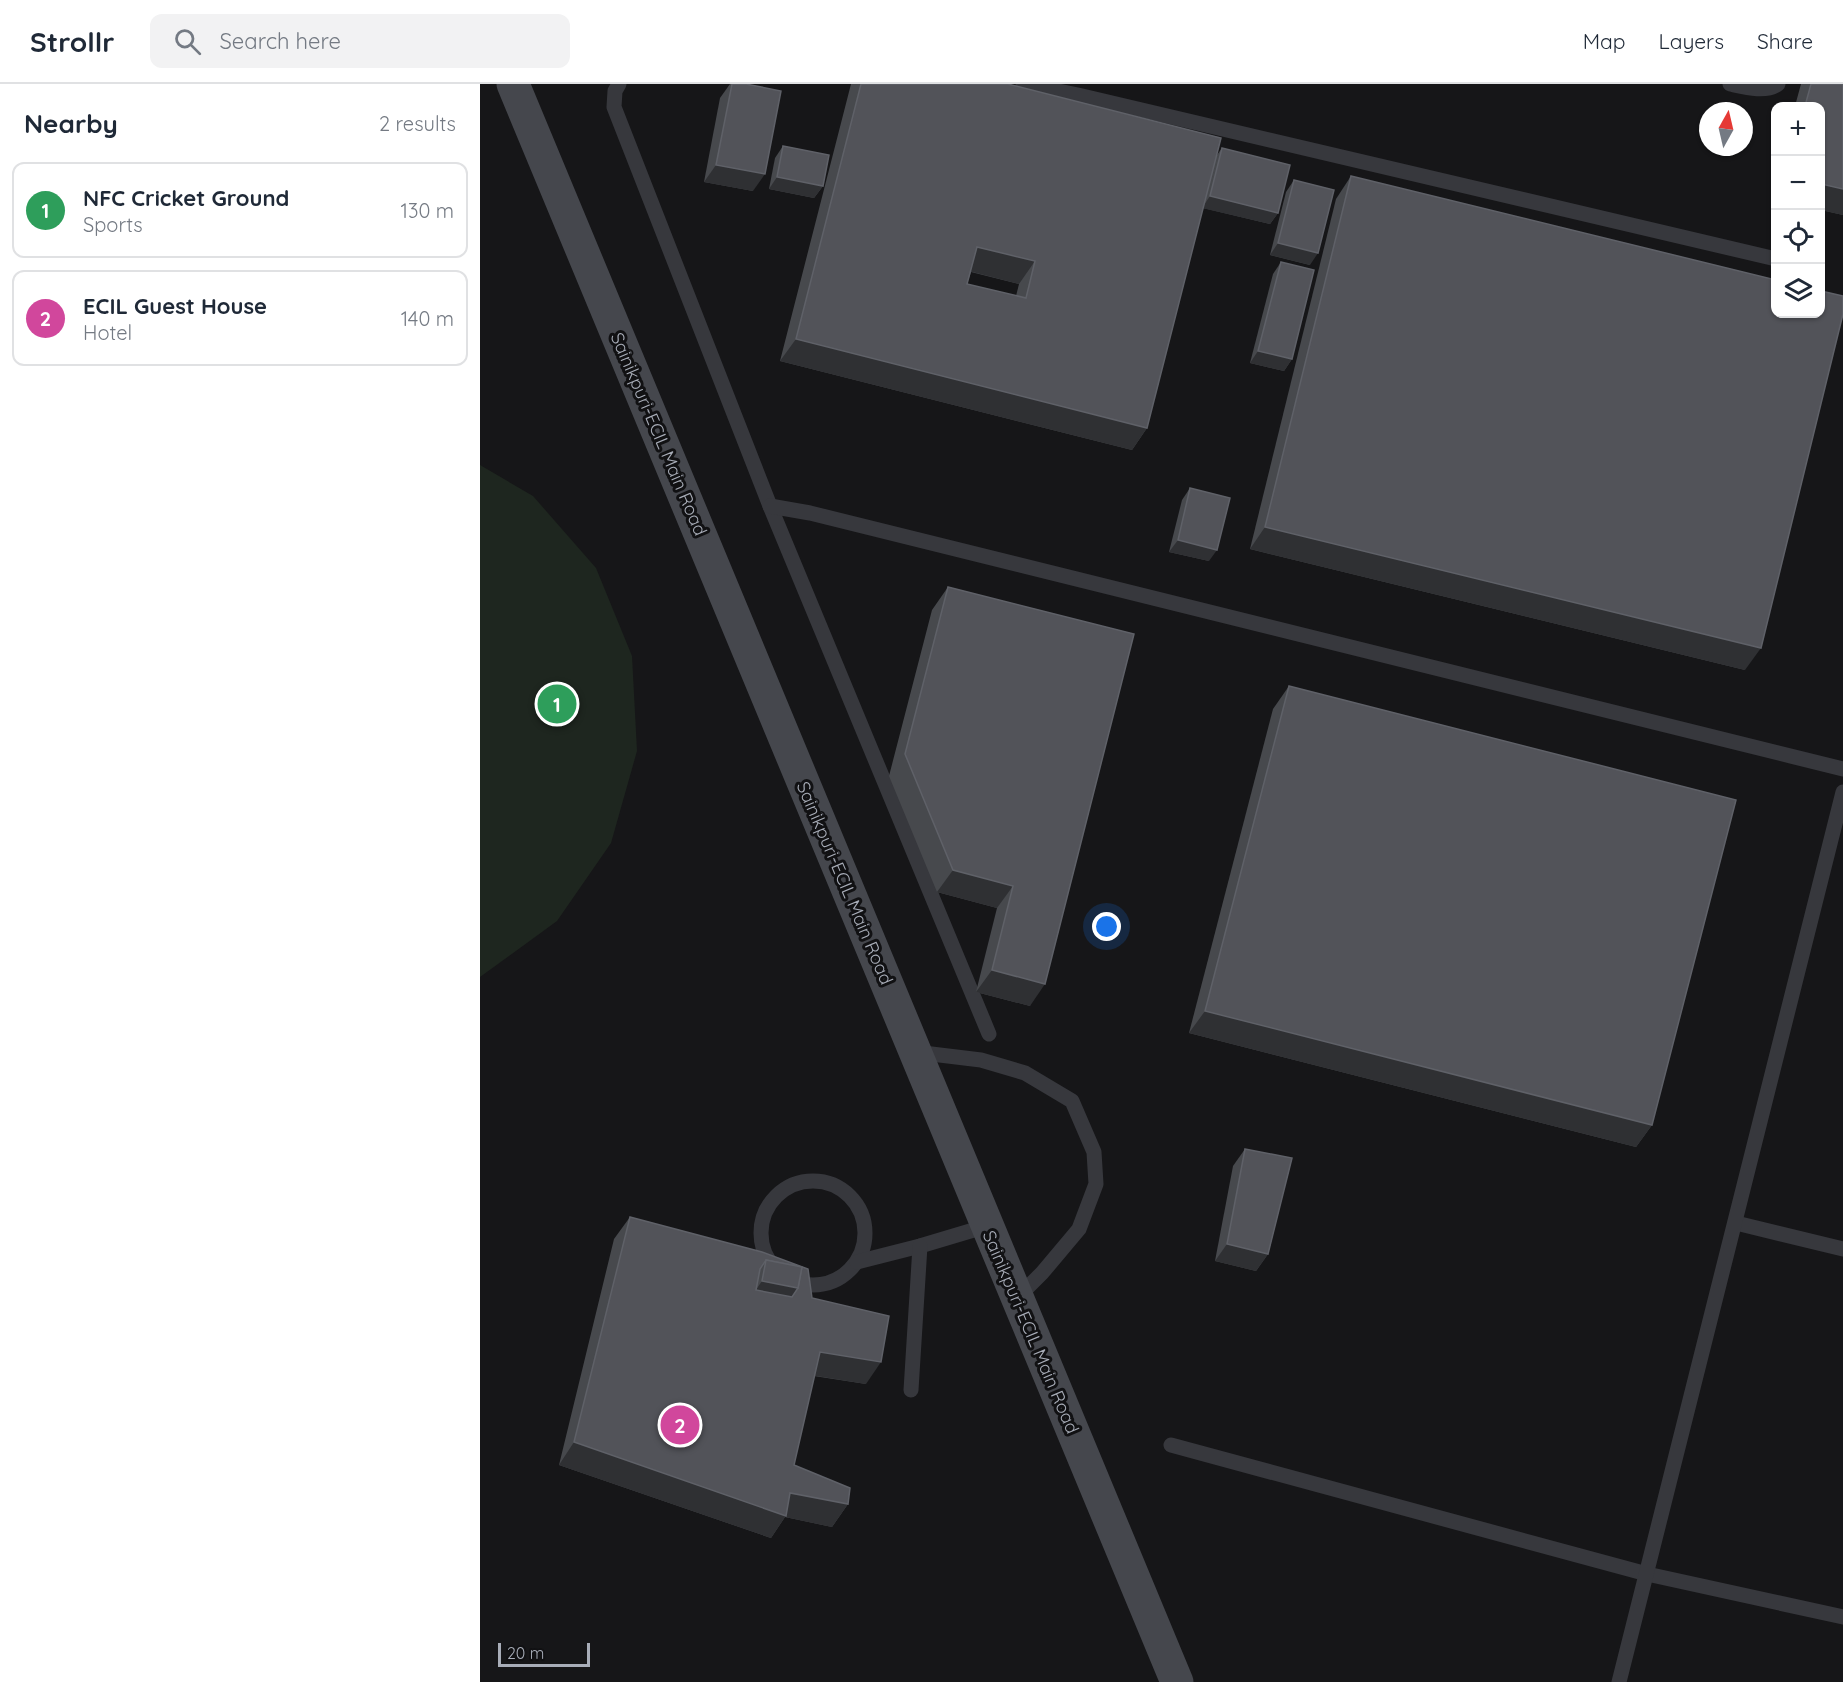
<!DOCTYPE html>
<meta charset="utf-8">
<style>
body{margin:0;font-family:Quicksand,sans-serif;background:#f2f2f3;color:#1f2937}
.controls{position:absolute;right:18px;top:18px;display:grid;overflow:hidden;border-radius:12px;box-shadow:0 2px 4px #0004}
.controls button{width:54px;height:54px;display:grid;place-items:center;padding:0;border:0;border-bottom:2px solid #e0e1e3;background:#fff;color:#1f2937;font:30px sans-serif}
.compass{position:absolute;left:1219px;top:18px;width:54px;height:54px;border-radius:50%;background:#fff;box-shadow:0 2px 4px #0004;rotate:8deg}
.scale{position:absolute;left:18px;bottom:15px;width:92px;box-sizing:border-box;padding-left:6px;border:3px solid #a8adb8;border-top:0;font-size:16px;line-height:21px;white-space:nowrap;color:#a8adb8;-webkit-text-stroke:4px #111113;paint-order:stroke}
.you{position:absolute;left:627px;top:843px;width:21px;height:21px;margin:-15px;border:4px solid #fff;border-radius:50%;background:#1a73e8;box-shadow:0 0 0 9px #1a73e833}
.badge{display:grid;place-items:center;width:39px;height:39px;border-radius:50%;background:#0f766e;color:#fff;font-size:20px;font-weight:700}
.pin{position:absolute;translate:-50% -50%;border:3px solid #fff;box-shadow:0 2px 6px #0006}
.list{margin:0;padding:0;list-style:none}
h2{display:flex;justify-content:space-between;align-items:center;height:78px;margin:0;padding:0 24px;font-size:26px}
h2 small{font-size:20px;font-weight:400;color:#747a83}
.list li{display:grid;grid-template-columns:39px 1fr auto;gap:18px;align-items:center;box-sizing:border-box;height:96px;margin:0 12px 12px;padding:0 12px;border:2px solid #e0e1e3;border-radius:12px}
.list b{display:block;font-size:22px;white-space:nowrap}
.list p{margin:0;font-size:20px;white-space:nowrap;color:#747a83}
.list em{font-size:20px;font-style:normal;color:#747a83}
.icon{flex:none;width:33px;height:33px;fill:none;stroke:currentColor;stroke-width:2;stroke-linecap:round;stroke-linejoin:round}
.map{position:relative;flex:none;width:1363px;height:1598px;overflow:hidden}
header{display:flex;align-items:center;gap:36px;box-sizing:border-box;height:84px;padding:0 30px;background:#fff;border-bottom:2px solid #e0e1e3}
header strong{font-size:28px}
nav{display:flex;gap:33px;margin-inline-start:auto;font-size:21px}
.search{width:420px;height:54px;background:#f2f2f3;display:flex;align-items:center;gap:15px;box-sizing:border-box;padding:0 21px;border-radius:12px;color:#747a83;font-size:22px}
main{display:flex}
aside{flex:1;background:#fff}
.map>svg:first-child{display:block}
</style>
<header>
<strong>Strollr</strong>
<div class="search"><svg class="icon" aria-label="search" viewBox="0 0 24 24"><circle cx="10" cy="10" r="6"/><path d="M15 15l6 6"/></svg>Search here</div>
<nav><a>Map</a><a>Layers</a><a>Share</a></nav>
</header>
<main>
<aside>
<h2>Nearby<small>2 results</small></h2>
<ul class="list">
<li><span class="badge" style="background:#2e9e5b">1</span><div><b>NFC Cricket Ground</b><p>Sports</p></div><em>130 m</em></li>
<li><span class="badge" style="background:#d1479c">2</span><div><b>ECIL Guest House</b><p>Hotel</p></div><em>140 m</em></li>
</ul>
</aside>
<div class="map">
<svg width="1363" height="1598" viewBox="0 0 1363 1598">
<rect width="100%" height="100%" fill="#161618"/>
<path fill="#1e261f" d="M 0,381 L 53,412 L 116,484 L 152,572 L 157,667 L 131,759 L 77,837 L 0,893 Z"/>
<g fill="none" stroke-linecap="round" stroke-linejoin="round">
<g stroke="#37383d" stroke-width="15">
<path d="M 139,0 L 135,7 L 134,23 L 290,422 L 509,950"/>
<path d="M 543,0 L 598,11 L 1296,175"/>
<path d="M 1250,0 C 1264,3 1286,9 1298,0"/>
<path d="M 290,422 L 330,429 L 1363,685"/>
<path d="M 435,968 L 501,976 L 545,989 L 592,1017 L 614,1068 L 616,1100 L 599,1145 L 562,1189 L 537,1214"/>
<circle cx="333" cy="1149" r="52"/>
<path d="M 1256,1139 L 1363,1165"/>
<path d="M 377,1178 L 440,1162 L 507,1142"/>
<path d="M 431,1306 L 440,1162"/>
<path d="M 691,1361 L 1167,1490 L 1363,1533"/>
<path d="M 1139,1598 L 1363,708"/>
</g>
<path stroke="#45474d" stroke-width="33" d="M 33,0 L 697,1598"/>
</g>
<g fill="#47494d" fill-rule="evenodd">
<path d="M 250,0 L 266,0 L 273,107 L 224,98 L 240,14 Z"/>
<path d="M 371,0 L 528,0 L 737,71 L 742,64 L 798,129 L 790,140 L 723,124 L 667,344 L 652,366 L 300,277 ZM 491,188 L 539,200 L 536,212 L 487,200 Z"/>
<path d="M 1321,0 L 1363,0 L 1363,131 L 1341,126 L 1341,22 L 1315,22 Z"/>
<path d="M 303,62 L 343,102 L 334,114 L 289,105 L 295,74 Z"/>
<path d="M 871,92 L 1265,586 L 770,465 L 856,115 Z"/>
<path d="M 814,96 L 830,181 L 790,171 L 806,108 Z"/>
<path d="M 801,178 L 812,275 L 804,287 L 770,279 L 793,190 Z"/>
<path d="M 710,404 L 729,477 L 689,468 L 702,416 Z"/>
<path d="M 468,503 L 654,550 L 550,922 L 496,908 L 517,824 L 457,808 L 409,692 L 452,526 Z"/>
<path d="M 809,602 L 1172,1041 L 1156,1063 L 709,949 L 793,625 Z"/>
<path d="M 765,1065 L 788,1170 L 776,1187 L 735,1177 L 753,1082 Z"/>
<path d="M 150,1133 L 282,1168 L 332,1214 L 386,1300 L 334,1292 L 314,1381 L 368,1420 L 352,1443 L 305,1433 L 291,1454 L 79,1381 L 134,1155 Z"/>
</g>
<g fill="#2f3033">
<path d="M 236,81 L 285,90 L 273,107 L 224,98 Z"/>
<path d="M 297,93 L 343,102 L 334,114 L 289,105 Z"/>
<path d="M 1341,100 L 1363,105 L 1363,131 L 1341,126 Z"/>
<path d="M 730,112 L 798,129 L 790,140 L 722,124 Z"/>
<path d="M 798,159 L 838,169 L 830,181 L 790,171 Z"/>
<path d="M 497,163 L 555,177 L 539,200 L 481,185 Z"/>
<path d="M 316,255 L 667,344 L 652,366 L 300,277 Z"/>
<path d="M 778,267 L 812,275 L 804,287 L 770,279 Z"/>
<path d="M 785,443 L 1281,564 L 1265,586 L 770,465 Z"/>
<path d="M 698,456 L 737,466 L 729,477 L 689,468 Z"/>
<path d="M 473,786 L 533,802 L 517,824 L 457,808 Z"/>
<path d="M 512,886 L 565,900 L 550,922 L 496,908 Z"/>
<path d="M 725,927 L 1172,1041 L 1156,1063 L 709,949 Z"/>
<path d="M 747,1160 L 788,1170 L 776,1187 L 735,1177 Z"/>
<path d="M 282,1197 L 318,1204 L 296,1236 L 260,1229 Z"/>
<path d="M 340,1268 L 401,1278 L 386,1300 L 324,1290 Z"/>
<path d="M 94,1358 L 310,1409 L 368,1420 L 352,1443 L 305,1433 L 291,1454 L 79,1381 Z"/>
</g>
<g fill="#525359" stroke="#5f6168" stroke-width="1.5" fill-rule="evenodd">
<path d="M 252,0 L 266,0 L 301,7 L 285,90 L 236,81 Z"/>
<path d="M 381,0 L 528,0 L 741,54 L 667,344 L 316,255 ZM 497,163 L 555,177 L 546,214 L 487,200 Z"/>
<path d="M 1331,0 L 1363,0 L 1363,105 L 1341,100 L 1341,22 L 1325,22 Z"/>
<path d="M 303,62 L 349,71 L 343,102 L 297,93 Z"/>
<path d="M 742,64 L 810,81 L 798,129 L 730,112 Z"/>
<path d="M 871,92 L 1296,196 L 1296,230 L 1341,230 L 1341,207 L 1363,212 L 1363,230 L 1281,564 L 785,443 Z"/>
<path d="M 814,96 L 854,106 L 838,169 L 798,159 Z"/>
<path d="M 801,178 L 834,186 L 812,275 L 778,267 Z"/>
<path d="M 710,404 L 750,414 L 737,466 L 698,456 Z"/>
<path d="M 468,503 L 654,550 L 565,900 L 512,886 L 533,802 L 473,786 L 425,670 Z"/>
<path d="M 809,602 L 1256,716 L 1172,1041 L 725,927 Z"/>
<path d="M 765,1065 L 812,1074 L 788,1170 L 747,1160 Z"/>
<path d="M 150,1133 L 282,1168 L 328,1185 L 332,1214 L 409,1232 L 401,1278 L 340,1268 L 314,1381 L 370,1404 L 368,1420 L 310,1409 L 306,1432 L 94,1358 ZM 286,1176 L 322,1183 L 318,1204 L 312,1213 L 276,1206 L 280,1185 Z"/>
<path d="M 286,1176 L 322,1183 L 318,1204 L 282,1197 Z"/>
</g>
<g text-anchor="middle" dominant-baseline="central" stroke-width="6" stroke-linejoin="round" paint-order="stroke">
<g font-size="18" fill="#a8adb8" stroke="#111113">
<text transform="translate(179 350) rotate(67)">Sainikpuri-ECIL Main Road</text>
<text transform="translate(365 799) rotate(67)">Sainikpuri-ECIL Main Road</text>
<text transform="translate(551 1248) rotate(67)">Sainikpuri-ECIL Main Road</text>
</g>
</g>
</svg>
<div class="controls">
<button>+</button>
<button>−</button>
<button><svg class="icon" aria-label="locate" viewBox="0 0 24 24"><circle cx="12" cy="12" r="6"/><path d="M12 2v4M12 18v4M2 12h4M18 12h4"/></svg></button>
<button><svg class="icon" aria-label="layers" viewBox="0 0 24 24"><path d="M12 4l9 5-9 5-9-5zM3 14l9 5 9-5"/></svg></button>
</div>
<svg class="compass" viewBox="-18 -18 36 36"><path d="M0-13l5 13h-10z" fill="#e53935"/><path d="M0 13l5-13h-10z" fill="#747a83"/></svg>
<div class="scale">20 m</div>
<div class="you"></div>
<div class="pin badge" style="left:77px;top:620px;background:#2e9e5b">1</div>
<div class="pin badge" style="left:200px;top:1341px;background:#d1479c">2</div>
</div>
</main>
